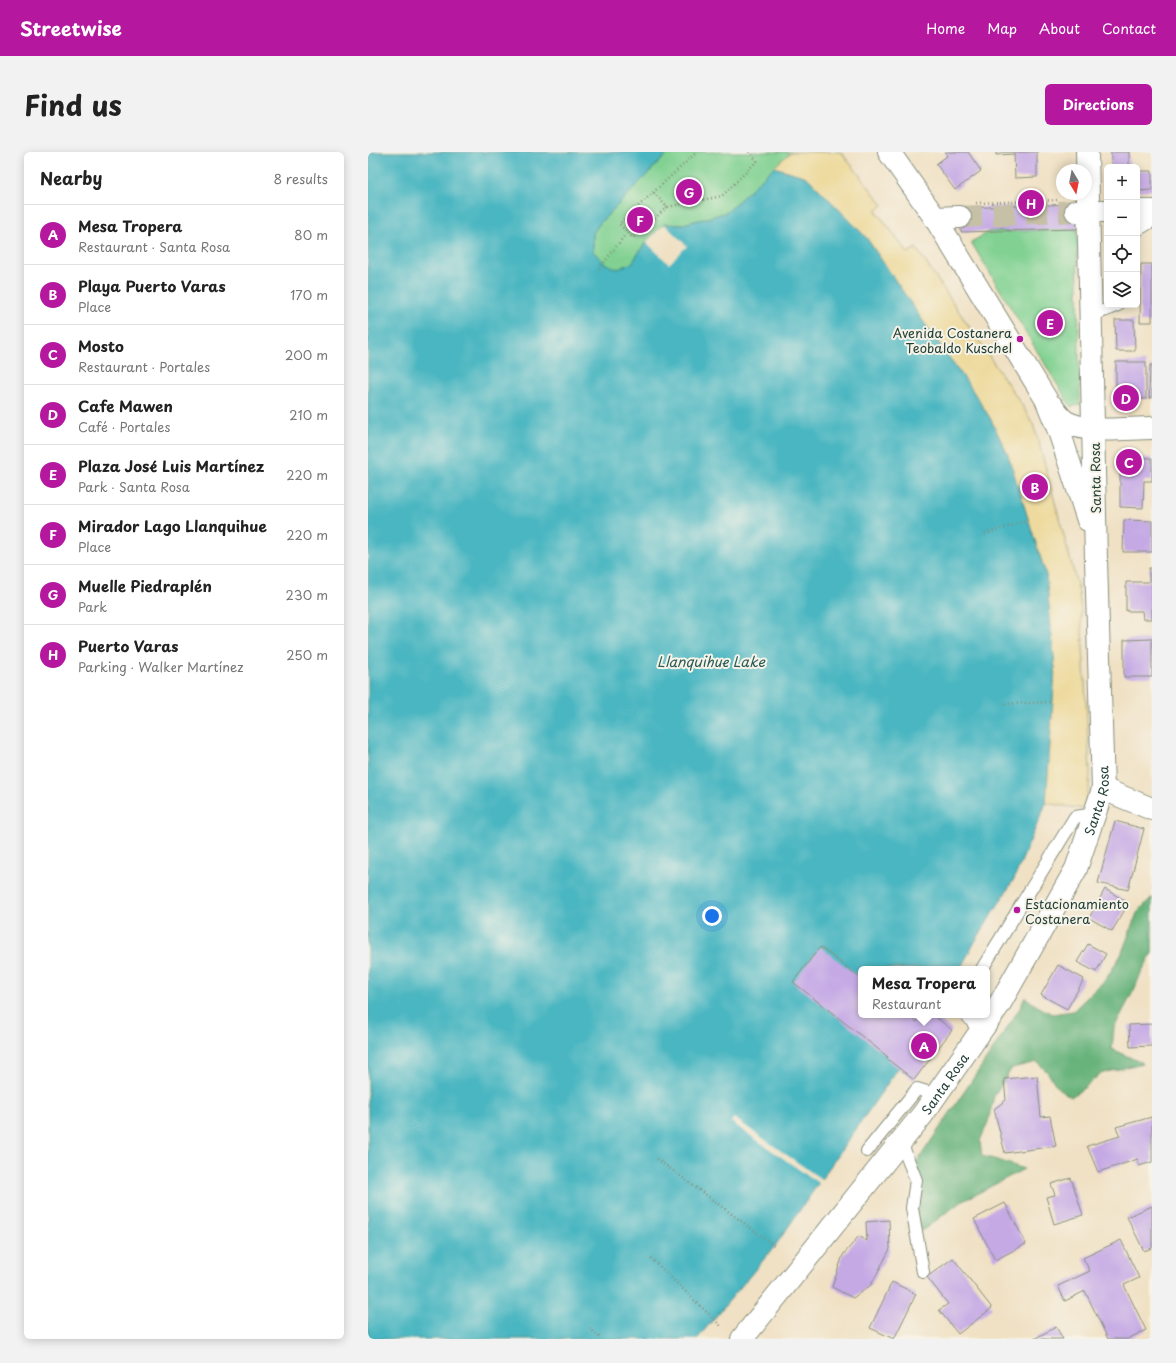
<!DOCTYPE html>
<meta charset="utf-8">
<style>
body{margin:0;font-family:"Playpen Sans",sans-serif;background:#f2f2f2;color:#222}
.controls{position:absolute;right:12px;top:12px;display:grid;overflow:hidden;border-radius:6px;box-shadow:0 2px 10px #0003}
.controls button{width:36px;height:36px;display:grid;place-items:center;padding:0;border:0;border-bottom:1px solid #e0e0e0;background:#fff;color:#222;font:20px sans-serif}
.compass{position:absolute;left:688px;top:12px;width:36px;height:36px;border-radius:50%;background:#fff;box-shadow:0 2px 10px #0003;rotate:170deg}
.you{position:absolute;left:344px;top:764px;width:14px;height:14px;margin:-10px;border:3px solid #fff;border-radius:50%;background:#1a73e8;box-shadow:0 0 0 6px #1a73e833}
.badge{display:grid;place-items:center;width:26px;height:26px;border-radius:50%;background:#b5179e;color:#fff;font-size:13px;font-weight:700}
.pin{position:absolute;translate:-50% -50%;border:2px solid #fff;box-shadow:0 1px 4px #0006}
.popup{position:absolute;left:490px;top:814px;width:132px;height:52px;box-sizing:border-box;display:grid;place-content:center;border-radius:6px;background:#fff;filter:drop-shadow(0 1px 3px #0005);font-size:13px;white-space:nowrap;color:#767676}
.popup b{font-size:15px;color:#222}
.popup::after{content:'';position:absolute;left:50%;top:100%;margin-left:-8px;border:8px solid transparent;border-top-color:#fff}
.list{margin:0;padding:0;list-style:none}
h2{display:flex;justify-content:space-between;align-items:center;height:52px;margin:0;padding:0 16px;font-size:17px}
h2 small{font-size:13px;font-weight:400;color:#767676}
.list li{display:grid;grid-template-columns:26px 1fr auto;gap:12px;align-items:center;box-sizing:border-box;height:60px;padding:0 16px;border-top:1px solid #e0e0e0}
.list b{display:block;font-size:15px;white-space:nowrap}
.list p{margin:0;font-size:13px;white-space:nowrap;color:#767676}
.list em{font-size:13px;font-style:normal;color:#767676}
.icon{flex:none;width:22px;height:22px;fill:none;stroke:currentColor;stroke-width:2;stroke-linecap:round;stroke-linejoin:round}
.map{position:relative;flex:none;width:784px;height:1187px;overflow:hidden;border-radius:6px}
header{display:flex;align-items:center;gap:24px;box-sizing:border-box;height:56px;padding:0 20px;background:#b5179e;color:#fff}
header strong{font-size:19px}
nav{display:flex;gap:22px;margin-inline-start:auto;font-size:14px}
.intro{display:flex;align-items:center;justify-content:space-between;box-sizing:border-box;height:96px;padding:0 24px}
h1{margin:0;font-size:28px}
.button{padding:10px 18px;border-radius:6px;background:#b5179e;color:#fff;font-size:14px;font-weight:700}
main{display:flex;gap:24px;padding:0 24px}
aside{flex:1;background:#fff;border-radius:6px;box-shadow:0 2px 10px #0003}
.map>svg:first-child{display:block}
</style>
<header>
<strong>Streetwise</strong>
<nav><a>Home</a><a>Map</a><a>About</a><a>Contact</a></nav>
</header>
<div class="intro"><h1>Find us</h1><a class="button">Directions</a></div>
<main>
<aside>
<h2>Nearby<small>8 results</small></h2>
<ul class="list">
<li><span class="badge">A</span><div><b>Mesa Tropera</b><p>Restaurant · Santa Rosa</p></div><em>80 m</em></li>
<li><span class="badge">B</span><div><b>Playa Puerto Varas</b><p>Place</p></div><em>170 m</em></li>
<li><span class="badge">C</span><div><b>Mosto</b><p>Restaurant · Portales</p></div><em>200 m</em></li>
<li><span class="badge">D</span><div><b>Cafe Mawen</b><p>Café · Portales</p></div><em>210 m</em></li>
<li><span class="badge">E</span><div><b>Plaza José Luis Martínez</b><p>Park · Santa Rosa</p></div><em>220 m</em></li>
<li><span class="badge">F</span><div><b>Mirador Lago Llanquihue</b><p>Place</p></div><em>220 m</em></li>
<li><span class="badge">G</span><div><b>Muelle Piedraplén</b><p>Park</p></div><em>230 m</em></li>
<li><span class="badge">H</span><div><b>Puerto Varas</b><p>Parking · Walker Martínez</p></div><em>250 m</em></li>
</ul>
</aside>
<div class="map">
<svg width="784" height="1187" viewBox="0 0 784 1187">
<rect width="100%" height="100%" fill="#f7f3e8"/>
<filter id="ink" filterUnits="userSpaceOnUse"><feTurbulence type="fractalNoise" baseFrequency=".025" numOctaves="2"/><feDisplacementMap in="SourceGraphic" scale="8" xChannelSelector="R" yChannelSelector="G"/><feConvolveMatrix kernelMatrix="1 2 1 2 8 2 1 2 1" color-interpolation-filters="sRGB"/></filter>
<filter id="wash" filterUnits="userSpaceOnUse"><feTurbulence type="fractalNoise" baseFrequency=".012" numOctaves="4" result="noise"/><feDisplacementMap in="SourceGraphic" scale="16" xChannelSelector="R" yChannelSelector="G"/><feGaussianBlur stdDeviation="0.9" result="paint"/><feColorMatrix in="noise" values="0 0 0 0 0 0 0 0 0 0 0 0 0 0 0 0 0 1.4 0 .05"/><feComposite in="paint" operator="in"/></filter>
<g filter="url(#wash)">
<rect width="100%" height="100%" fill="#f0e1c4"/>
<g fill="#81d192" stroke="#508763">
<path d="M 301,0 L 423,0 L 359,60 L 343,65 L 311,73 L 296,72 L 278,90 L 264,111 L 250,117 L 236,111 L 225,99 L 225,81 L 232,71 Z"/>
<path d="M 709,77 L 712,253 L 703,255 L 603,90 L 621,80 Z"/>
</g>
<path fill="#68b37c" stroke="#447858" d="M 783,746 L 784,746 L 784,801 L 773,821 L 767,836 L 746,876 L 744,897 L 774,911 L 732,922 L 716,936 L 703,945 L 690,936 L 680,921 L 669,910 L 644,916 L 626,944 L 620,970 L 612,989 L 614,1004 L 633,1009 L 656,1017 L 593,1050 L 555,1078 L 550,1079 L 546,1014 L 615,912 L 652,856 L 657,845 L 669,854 L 684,862 L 705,859 L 738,827 L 753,803 L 769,761 Z"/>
<path fill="#eeda9e" stroke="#868c69" d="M 423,0 L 473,0 L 515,53 L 508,59 L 540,101 L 548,96 L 654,253 L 665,272 L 671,291 L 706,421 L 711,441 L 713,459 L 722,621 L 721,636 L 715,657 L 678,651 L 687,517 L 678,423 L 640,303 L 622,266 L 601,233 L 559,175 L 439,25 L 406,15 Z"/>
<path fill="#48b6c1" stroke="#347a7a" d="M 0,0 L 301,0 L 232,71 L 225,81 L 225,99 L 236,111 L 250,117 L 264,111 L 278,90 L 296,72 L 311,73 L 343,65 L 359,60 L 406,15 L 439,25 L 498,85 L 559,175 L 601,233 L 622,266 L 640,303 L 678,423 L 687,517 L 678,651 L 646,727 L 608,788 L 592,817 L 493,817 L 493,863 L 567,863 L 407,1094 L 329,1187 L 0,1187 Z"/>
<g fill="#f0e1c4">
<path d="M 296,72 L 319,94 L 301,112 L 278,90 Z"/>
<path d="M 366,966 L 453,1027 L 455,1028 L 452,1032 L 363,970 Z"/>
</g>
<g id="blocks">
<g fill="#c5a9e5">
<path d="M 577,0 L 600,0 L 613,19 L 587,38 L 568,12 L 579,4 Z"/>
<path d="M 628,0 L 669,0 L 669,25 L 647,26 L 646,2 L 628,3 Z"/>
<rect x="743" y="0" width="18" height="15"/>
<path d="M 769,19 L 784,19 L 784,38 L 769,39 Z"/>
<path d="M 708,52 L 709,77 L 593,80 L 592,56 Z"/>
<path d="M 773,112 L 784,112 L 784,170 L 772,170 Z"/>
<path d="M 747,168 L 766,168 L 767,199 L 748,199 Z"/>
<rect x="748" y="210" width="30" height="37"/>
<path d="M 782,213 L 784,213 L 784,246 L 781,246 Z"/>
<path d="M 752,305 L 784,306 L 784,329 L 776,329 L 775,356 L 752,355 Z"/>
<path d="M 756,368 L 784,369 L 784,400 L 755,400 Z"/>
<path d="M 781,416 L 784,416 L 784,467 L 775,467 L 774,459 L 758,459 L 758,430 L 781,430 Z"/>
<path d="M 784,487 L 784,525 L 756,525 L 756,488 Z"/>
<path d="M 747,669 L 776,677 L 760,738 L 730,731 Z"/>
<path d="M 737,737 L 761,751 L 744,779 L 721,766 Z"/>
<path d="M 720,792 L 738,802 L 728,820 L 709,810 Z"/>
<path d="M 452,795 L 493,826 L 493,863 L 540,863 L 549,870 L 555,863 L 565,863 L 584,878 L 546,928 L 518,906 L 520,905 L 425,830 Z"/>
<path d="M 690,813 L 716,827 L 699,857 L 673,843 Z"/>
<path d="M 784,872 L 784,894 L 762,895 L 761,873 Z"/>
<path d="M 669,924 L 673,965 L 682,964 L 688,994 L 637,1001 L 626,957 L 638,948 L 636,927 Z"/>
<path d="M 784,965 L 784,1010 L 771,1014 L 770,1007 L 730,1020 L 719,994 L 752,984 L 748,975 Z"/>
<path d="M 703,1026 L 715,1063 L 686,1072 L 678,1045 L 687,1043 L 683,1032 Z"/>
<path d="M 637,1051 L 658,1092 L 627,1108 L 606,1067 Z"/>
<path d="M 784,1054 L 784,1096 L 776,1099 L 759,1065 Z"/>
<path d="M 521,1068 L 522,1097 L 503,1133 L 485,1146 L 464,1135 L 475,1103 L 491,1084 L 499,1089 L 498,1070 Z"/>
<path d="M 753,1088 L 771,1126 L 756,1133 L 778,1178 L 759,1187 L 740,1187 L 717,1139 L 697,1149 L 690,1134 L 722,1119 L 715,1106 Z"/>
<path d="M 585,1106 L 624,1156 L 590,1182 L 571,1158 L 580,1152 L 559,1125 Z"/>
<path d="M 524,1130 L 548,1142 L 526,1187 L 502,1176 Z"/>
<path d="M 688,1175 L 695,1187 L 666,1187 Z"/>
</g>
</g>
</g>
<g filter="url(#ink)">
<use href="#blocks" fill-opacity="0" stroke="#888f7c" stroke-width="1"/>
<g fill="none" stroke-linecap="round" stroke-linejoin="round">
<path stroke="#c6c0a7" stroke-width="22" stroke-dasharray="22 11" stroke-linecap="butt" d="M 592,65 L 708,59"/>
<defs>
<g id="lane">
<path d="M 769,78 L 784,69"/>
<path d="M 723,164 L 750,153"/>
<path d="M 614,817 L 707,665 L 727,662"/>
<path d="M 599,863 L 612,880"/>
<path d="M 533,990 L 548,1028 L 544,1056 L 555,1120"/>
<path d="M 499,999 L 549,937 L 569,943"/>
</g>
<g id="street">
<path d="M 521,0 L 567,66 L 678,247 L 691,279 L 720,368"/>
<path d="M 708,59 L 739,59"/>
<path d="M 769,59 L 784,59"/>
<path d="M 567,66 L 592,65"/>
<path d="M 684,254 C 688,260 692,266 698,270 C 721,282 758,276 784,276"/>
<path d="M 735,637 L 784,657"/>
<path id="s1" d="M 374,1187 L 555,962 L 631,853 L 708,717 L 735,637 L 728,408 L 719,0"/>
</g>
</defs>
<use href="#lane" stroke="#888f7c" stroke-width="14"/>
<use href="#street" stroke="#888f7c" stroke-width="24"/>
<g stroke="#888f7c" stroke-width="2.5" stroke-dasharray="1 3" stroke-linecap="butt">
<path d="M 286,41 L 299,55 L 354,44 L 389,9 L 381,0"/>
<path d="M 608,51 L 691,48"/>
<path d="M 299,55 L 265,86 L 251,72 L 329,0"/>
<path d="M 231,117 L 257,83"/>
<path d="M 617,382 L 661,368"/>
<path d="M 637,552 L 685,550"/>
<path d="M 289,1007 L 407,1094"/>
<path d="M 283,1106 L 353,1174"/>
<path d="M 222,1176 L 233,1187"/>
</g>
<use href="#lane" stroke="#fff" stroke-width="12"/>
<use href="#street" stroke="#fff" stroke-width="22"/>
</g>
</g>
<g fill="#b5179e" stroke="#f7f3e8" stroke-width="1.5">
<circle cx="652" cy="187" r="4"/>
<circle cx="649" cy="758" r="4"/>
</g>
<g text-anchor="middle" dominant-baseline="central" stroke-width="4" stroke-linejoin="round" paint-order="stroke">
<g font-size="13" fill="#1f3d34" stroke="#f7f3e8" text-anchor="end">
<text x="644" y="180">Avenida Costanera<tspan x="644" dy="15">Teobaldo Kuschel</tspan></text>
<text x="657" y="751" text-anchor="start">Estacionamiento<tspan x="657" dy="15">Costanera</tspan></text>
</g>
<g font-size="13" fill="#1f3d34" stroke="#f7f3e8">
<text transform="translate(727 326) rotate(-91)">Santa Rosa</text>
<text stroke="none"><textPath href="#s1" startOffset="650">Santa Rosa</textPath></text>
<text stroke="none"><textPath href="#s1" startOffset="326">Santa Rosa</textPath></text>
</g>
<g font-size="14" font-style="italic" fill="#295b57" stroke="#f7f3e8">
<text x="343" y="509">Llanquihue Lake</text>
</g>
</g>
</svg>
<div class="controls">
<button>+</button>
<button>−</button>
<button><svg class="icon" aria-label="locate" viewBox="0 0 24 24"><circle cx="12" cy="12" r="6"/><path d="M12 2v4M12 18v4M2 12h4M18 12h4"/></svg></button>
<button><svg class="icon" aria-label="layers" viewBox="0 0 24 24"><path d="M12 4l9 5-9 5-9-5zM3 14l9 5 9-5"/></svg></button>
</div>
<svg class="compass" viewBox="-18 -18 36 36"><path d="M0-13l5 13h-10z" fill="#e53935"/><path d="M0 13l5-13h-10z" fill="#767676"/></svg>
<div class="you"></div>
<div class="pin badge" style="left:556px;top:894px">A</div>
<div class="popup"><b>Mesa Tropera</b>Restaurant</div>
<div class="pin badge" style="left:667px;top:335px">B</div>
<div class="pin badge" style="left:761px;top:310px">C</div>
<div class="pin badge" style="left:758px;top:246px">D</div>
<div class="pin badge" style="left:682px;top:171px">E</div>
<div class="pin badge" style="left:272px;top:68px">F</div>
<div class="pin badge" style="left:321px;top:40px">G</div>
<div class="pin badge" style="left:663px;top:51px">H</div>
</div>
</main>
